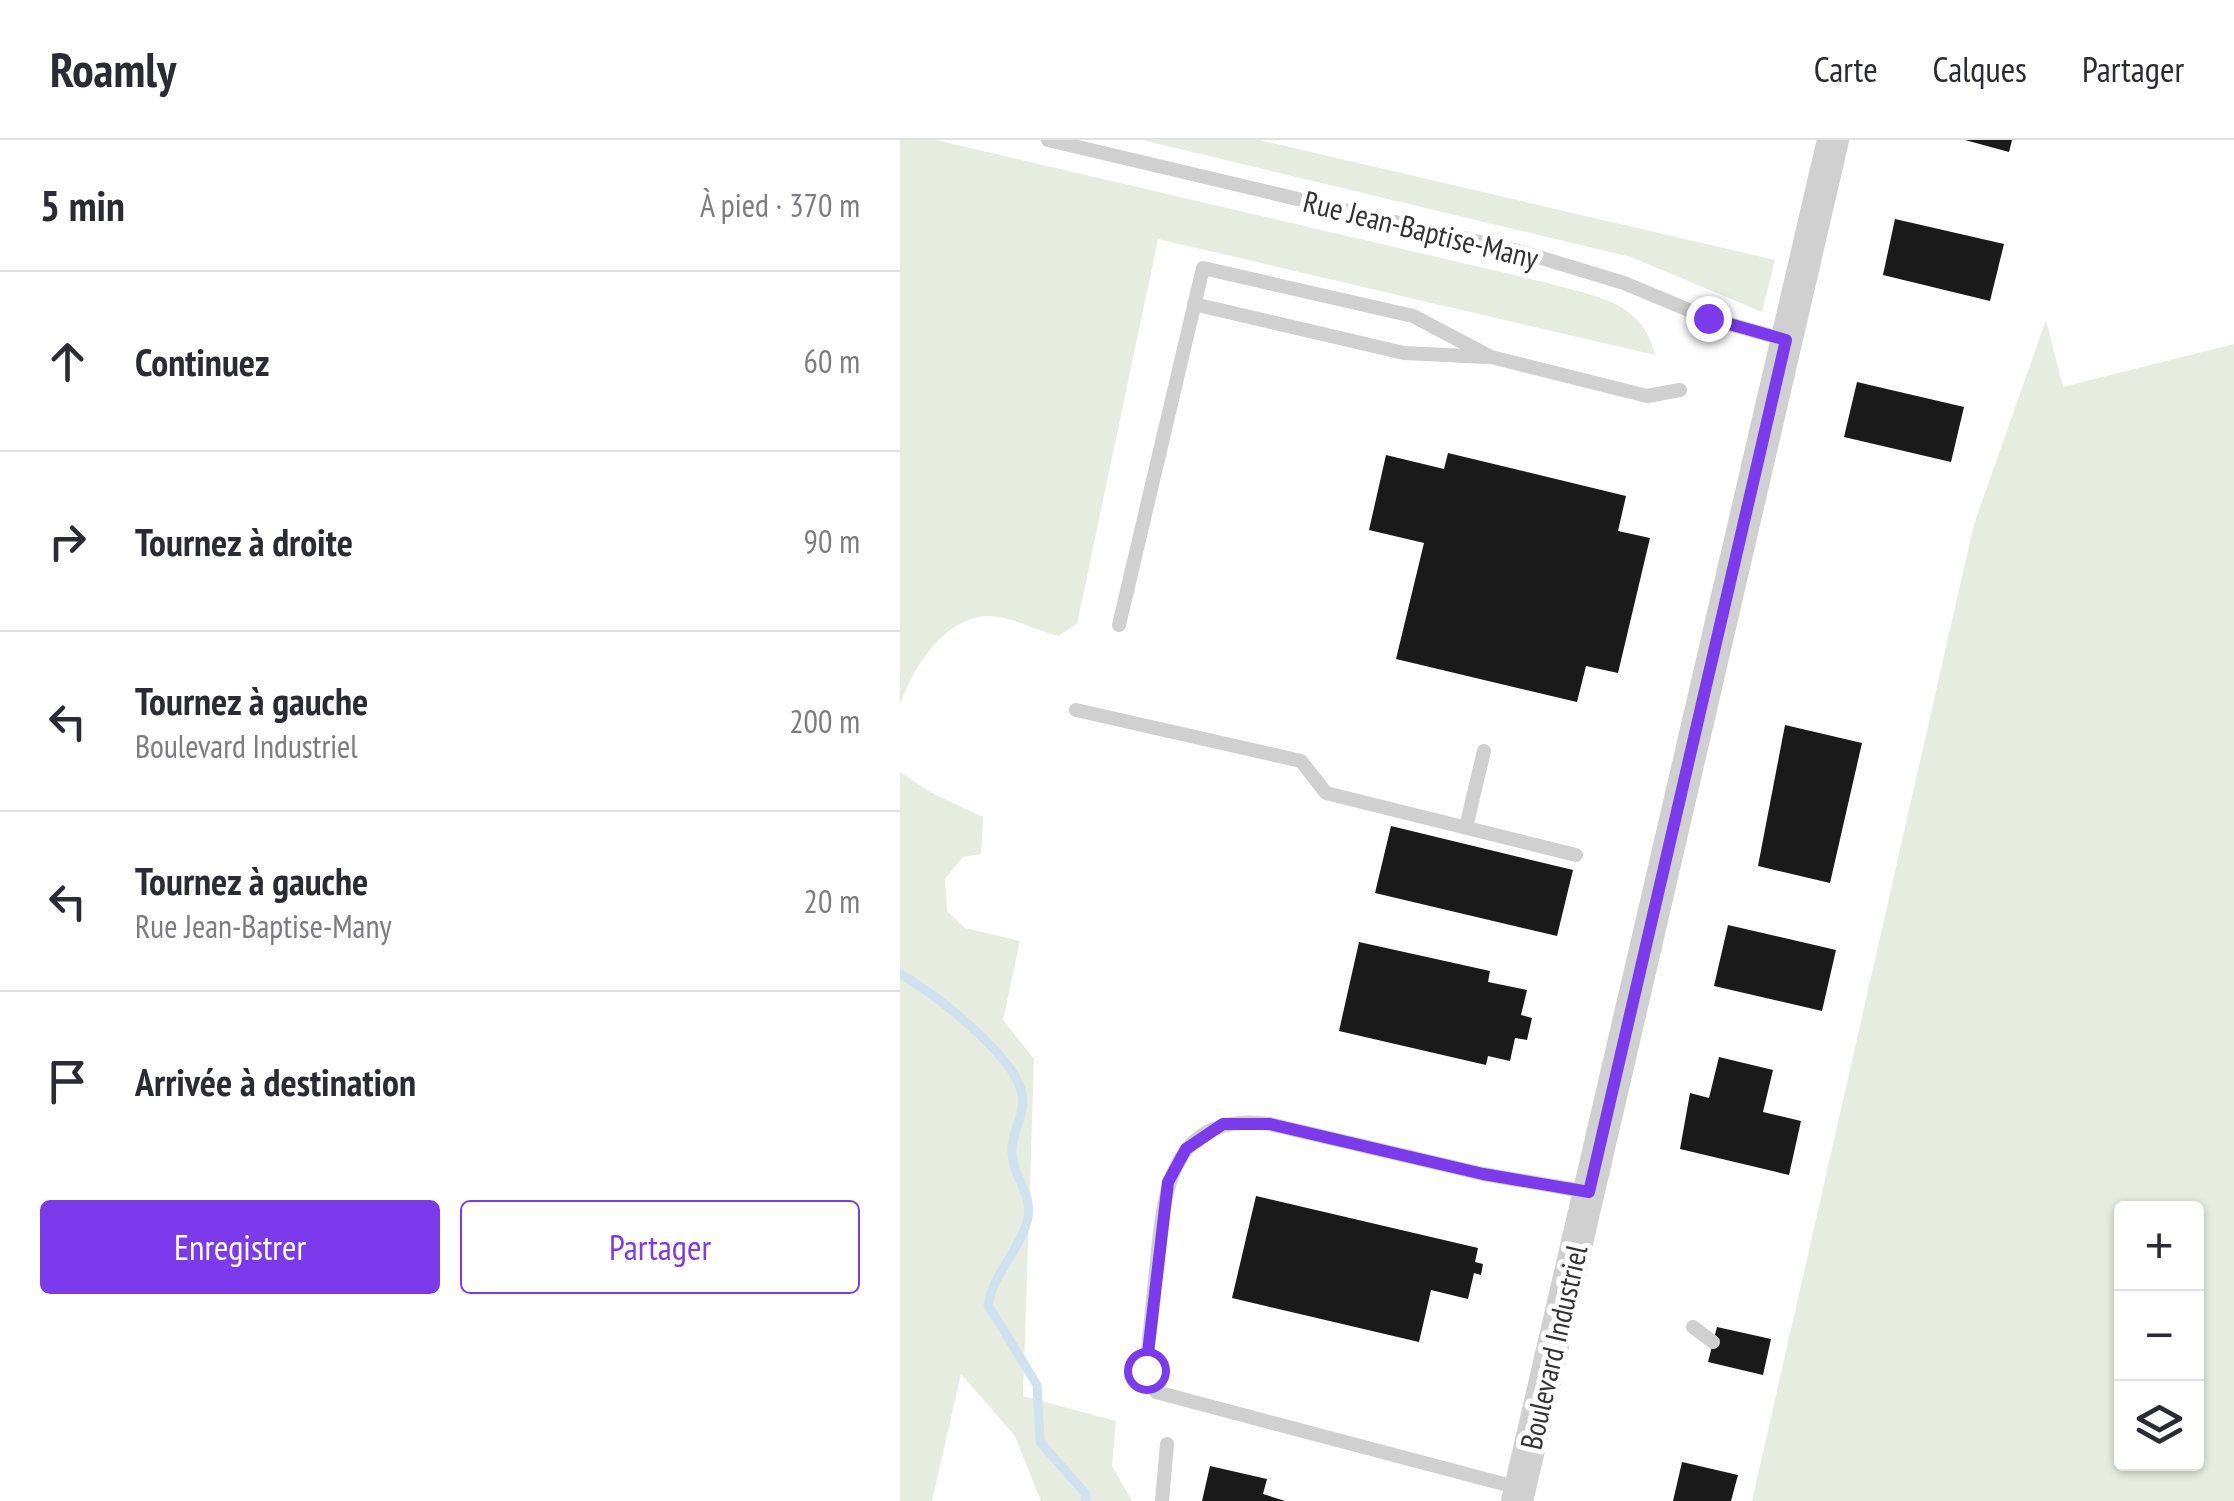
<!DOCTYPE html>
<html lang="fr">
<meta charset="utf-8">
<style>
body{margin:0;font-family:"PT Sans Narrow",sans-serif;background:#f2f2f3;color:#2b2b33}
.controls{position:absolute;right:30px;bottom:30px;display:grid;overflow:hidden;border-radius:10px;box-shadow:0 2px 8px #0004}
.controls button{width:90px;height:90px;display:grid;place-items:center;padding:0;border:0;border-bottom:2px solid #e1e1e2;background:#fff;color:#2b2b33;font:50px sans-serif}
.stop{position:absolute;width:30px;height:30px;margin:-22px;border:8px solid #7c3aed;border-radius:50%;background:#fff}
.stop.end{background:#7c3aed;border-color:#fff;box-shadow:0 2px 10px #0008}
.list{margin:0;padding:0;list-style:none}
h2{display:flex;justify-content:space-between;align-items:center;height:130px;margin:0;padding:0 40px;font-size:42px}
h2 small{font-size:32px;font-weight:400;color:#7c7c81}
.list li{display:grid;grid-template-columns:65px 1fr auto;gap:30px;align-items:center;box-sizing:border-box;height:180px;padding:0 40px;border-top:2px solid #e1e1e2}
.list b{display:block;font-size:38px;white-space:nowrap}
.list p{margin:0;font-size:32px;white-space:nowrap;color:#7c7c81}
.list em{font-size:32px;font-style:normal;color:#7c7c81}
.actions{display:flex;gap:20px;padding:30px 40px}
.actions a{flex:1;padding:22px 0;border:2px solid #7c3aed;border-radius:10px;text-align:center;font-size:35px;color:#7c3aed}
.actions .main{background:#7c3aed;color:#fff}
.icon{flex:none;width:55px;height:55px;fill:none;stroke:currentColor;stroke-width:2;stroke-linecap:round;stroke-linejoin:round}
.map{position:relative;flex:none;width:1334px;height:1361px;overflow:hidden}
header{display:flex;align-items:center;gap:60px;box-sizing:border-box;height:140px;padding:0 50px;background:#fff;border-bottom:2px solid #e1e1e2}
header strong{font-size:48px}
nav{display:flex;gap:55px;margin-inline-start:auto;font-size:35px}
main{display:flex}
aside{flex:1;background:#fff}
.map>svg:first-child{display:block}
</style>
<header>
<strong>Roamly</strong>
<nav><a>Carte</a><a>Calques</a><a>Partager</a></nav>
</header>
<main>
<aside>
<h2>5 min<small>À pied · 370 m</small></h2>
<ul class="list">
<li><svg class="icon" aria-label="ahead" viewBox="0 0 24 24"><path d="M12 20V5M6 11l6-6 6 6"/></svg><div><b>Continuez</b></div><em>60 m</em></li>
<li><svg class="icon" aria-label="right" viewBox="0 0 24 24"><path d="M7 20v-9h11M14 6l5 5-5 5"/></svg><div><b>Tournez à droite</b></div><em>90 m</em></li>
<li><svg class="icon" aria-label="left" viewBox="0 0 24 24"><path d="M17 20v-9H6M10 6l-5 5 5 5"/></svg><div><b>Tournez à gauche</b><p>Boulevard Industriel</p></div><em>200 m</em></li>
<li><svg class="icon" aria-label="left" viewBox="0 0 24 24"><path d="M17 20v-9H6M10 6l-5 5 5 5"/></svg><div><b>Tournez à gauche</b><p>Rue Jean-Baptise-Many</p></div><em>20 m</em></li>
<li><svg class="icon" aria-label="arrive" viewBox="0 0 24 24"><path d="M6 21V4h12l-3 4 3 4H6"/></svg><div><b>Arrivée à destination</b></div></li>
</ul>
<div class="actions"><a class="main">Enregistrer</a><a>Partager</a></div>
</aside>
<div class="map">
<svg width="1334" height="1361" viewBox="0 0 1334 1361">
<rect width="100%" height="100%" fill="#fff"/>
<g fill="#e6ecdf" fill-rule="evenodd">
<path d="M 0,0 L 36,0 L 648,143 C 696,157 743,161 755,215 L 258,99 L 177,484 L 158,496 C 137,490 111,477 90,476 C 45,476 13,527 0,565 Z"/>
<path d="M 242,0 L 359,0 L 875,120 L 862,172 L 731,117 Z"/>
<path d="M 1146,180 L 1163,247 L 1334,204 L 1334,1361 L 852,1361 L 1074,384 ZM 1222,1068 L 1296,1068 L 1296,1324 L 1222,1324 Z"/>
<path d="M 0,632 L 30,652 L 83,677 L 81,714 L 63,717 L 45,739 L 47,771 L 65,788 L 120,801 L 103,880 L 134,919 L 123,1256 L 216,1281 L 212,1326 L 232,1361 L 141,1361 L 115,1296 L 61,1234 L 32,1361 L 0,1361 Z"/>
</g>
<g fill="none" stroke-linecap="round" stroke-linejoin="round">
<path stroke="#cfe2ee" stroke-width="9" d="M 0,834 C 34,853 110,912 121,950 C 128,972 112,989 112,1009 C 111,1037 135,1054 127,1082 C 118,1113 93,1134 88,1165 L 137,1245 L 140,1302 L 186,1354 L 185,1361"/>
</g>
<g fill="#1a1a1a">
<path d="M 1065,0 L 1112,0 L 1109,12 Z"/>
<path d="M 995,79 L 1104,104 L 1090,161 L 983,135 Z"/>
<path d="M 957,242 L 1064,267 L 1051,322 L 944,297 Z"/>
<path d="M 548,313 L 726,356 L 718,391 L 750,398 L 718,533 L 686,526 L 677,562 L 496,519 L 524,403 L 469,390 L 486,315 L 544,329 Z"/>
<path d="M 885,585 L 962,603 L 930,743 L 858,726 Z"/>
<path d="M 491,686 L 673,730 L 657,796 L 475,753 Z"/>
<path d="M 828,785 L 936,810 L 922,871 L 814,846 Z"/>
<path d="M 459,802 L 590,831 L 588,842 L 627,850 L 621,875 L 632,878 L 627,900 L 615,898 L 610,921 L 588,916 L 586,925 L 439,891 Z"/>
<path d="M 819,917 L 873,930 L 863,972 L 901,981 L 889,1035 L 780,1009 L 790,953 L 809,958 Z"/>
<path d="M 356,1056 L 578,1108 L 575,1122 L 583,1124 L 581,1135 L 574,1133 L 568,1159 L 531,1150 L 519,1202 L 332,1158 Z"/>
<path d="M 817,1187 L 871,1199 L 863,1235 L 808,1222 Z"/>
<path d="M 782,1322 L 838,1335 L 831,1361 L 773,1361 Z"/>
<path d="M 310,1326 L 367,1339 L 363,1354 L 385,1361 L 302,1361 Z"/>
</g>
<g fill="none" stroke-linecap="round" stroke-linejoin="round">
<g stroke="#d0d0d0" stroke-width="14">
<path d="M 148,0 L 622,112 L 724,143 L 808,178 L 886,200"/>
<path d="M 294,164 L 504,213 L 586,217"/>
<path d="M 219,485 L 303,128 L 513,176 L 591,217 L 747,256 L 780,250"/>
<path d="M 176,570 L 401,621 L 426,653 L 676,715"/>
<path d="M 566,687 L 584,611"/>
<path d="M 793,1187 L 813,1202"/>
<path d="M 619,1348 L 256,1252 L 246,1229 C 250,1193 253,1157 257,1121 C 264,1046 273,971 370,984 L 583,1034 L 689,1052"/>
<path d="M 262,1361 L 267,1304"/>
</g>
<path stroke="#d0d0d0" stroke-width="32" d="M 617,1361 L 933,0"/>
</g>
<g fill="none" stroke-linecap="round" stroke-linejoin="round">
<path stroke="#7c3aed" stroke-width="12" d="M 246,1230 L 268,1042 L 286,1009 L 323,984 L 370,984 L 583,1034 L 689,1052 L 886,200 L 808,178"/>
</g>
<g text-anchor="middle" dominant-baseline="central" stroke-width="10" stroke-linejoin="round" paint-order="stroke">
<g font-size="30" fill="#333" stroke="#fff">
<text transform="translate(521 89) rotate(14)">Rue Jean-Baptise-Many</text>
<text transform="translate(653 1207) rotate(-77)">Boulevard Industriel</text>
</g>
</g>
</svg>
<div class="controls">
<button>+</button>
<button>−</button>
<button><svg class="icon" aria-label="layers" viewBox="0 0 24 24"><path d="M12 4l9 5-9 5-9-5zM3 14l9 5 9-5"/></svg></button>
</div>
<div class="stop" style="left:246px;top:1230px"></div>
<div class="stop end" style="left:808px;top:178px"></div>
</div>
</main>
